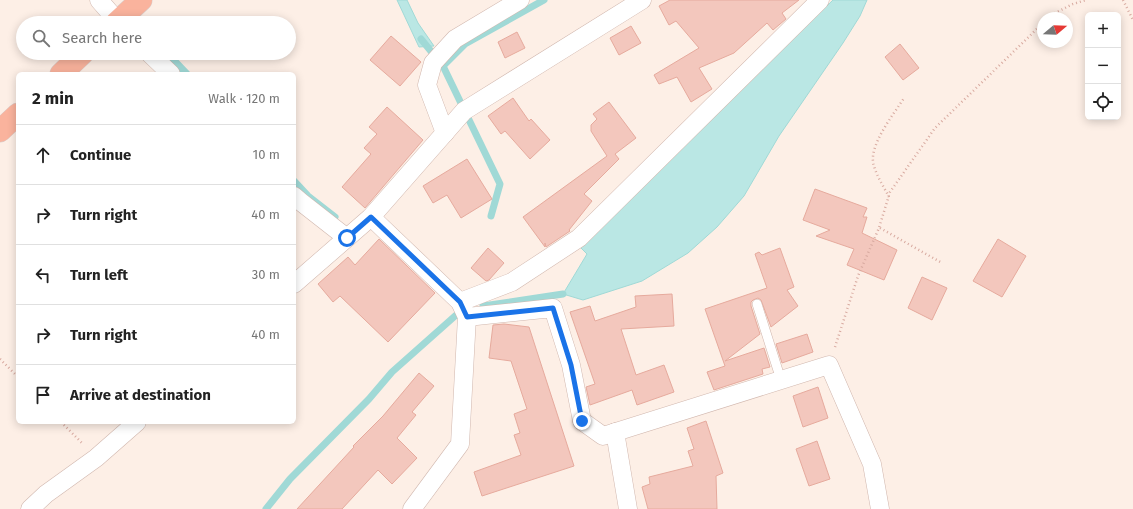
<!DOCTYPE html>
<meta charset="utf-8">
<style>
body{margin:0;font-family:"Fira Sans",sans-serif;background:#f2f2f2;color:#222}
.controls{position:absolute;right:12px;top:12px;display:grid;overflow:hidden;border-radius:6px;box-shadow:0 2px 10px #0003}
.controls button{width:36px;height:36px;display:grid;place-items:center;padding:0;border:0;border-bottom:1px solid #e0e0e0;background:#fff;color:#222;font:20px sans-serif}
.compass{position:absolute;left:1037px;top:12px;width:36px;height:36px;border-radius:50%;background:#fff;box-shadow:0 2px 10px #0003;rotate:71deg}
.stop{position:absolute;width:12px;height:12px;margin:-9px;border:3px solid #1a73e8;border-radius:50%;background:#fff}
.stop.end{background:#1a73e8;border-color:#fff;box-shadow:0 1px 4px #0008}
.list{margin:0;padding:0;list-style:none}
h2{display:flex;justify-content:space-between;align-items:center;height:52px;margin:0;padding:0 16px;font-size:17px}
h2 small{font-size:13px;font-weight:400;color:#767676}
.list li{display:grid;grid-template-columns:26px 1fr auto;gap:12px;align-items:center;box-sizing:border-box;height:60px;padding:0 16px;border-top:1px solid #e0e0e0}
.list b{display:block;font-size:15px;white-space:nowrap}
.list em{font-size:13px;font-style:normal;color:#767676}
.icon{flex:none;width:22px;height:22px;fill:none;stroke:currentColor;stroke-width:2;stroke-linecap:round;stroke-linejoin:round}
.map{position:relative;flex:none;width:1133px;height:509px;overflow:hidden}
.search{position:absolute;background:#fff;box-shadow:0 2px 10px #0003;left:16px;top:16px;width:280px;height:44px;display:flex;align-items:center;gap:10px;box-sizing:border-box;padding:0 14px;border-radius:22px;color:#767676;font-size:15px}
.panel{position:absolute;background:#fff;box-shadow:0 2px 10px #0003;left:16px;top:72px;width:280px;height:352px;border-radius:6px}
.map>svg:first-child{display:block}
</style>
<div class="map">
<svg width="1133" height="509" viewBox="0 0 1133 509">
<rect width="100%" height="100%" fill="#fdefe6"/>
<g fill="#bae7e4" stroke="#a0d9d6">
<path d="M 397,0 L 407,0 L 418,23 L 434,46 L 419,47 Z"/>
<path d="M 833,0 L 867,0 L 860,16 L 843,43 L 779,136 L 744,196 L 717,227 L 688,253 L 642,281 L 583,300 L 563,294 L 587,254 L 579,246 Z"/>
</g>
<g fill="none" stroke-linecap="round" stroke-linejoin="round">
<g stroke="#a0d9d6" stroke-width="7">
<path d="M 421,39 L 443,66 L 500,184 L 491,216"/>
<path d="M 167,53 L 187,74"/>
<path d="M 443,66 L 465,44 L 544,0"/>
<path d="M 294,181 L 308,196 L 335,217"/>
<path d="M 483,306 L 563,294"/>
<path d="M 266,509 L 290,479 L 369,399 L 392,372 L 455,316"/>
</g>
</g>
<g fill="#f3c7bd" stroke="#e6aa9d">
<path d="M 670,0 L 799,0 L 782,13 L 786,19 L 773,30 L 767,23 L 734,53 L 699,68 L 712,89 L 691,102 L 677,77 L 659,84 L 654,75 L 699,48 L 676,21 L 669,25 L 659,6 Z"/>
<path d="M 631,26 L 641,43 L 619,55 L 610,38 Z"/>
<path d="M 517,32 L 525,48 L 505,58 L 498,42 Z"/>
<path d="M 391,36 L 421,62 L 400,86 L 370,60 Z"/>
<path d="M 900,44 L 919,68 L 903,80 L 885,57 Z"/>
<path d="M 513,98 L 529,121 L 531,119 L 550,140 L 530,159 L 505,131 L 501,134 L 488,116 Z"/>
<path d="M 609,102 L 636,138 L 615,154 L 619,159 L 584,194 L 592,201 L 569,230 L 570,231 L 546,247 L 545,243 L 545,247 L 523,217 L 607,156 L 591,131 L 591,125 L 597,119 L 593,114 Z"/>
<path d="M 387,107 L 423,140 L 365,208 L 342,187 L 371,154 L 364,148 L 377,134 L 369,127 Z"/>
<path d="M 467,159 L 492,199 L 461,218 L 447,195 L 433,203 L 423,186 Z"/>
<path d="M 815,189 L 867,208 L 863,217 L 867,217 L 862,233 L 897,250 L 884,280 L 847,265 L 854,249 L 816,236 L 830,230 L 803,220 Z"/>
<path d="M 379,239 L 435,293 L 388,342 L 340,296 L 333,302 L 318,284 L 348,257 L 355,265 Z"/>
<path d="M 998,239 L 1026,256 L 1002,297 L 973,281 Z"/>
<path d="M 488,248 L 504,263 L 489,280 L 486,281 L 471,268 Z"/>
<path d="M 780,248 L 794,287 L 787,290 L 798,306 L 771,327 L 761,300 L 758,298 L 753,300 L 751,302 L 751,306 L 760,334 L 725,361 L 764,348 L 770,367 L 762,369 L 763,374 L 714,390 L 707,372 L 725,366 L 705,309 L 767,288 L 755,254 L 759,252 L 762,255 Z"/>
<path d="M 922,277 L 947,288 L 932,320 L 908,308 Z"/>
<path d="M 672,294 L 674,326 L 621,329 L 636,375 L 664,365 L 674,392 L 637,405 L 632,390 L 590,405 L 586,387 L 595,384 L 570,312 L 590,306 L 595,321 L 636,307 L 635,296 Z"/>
<path d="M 504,324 L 529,327 L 574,466 L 482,496 L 474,472 L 521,455 L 514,435 L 520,433 L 514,414 L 527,409 L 511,361 L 489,358 L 493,325 Z"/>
<path d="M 807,334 L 813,352 L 782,363 L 776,344 Z"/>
<path d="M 419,373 L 434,386 L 412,412 L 416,415 L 397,438 L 417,458 L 392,484 L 378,470 L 342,509 L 297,509 L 354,447 L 353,446 L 383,416 Z"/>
<path d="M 818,387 L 828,418 L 803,427 L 793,396 Z"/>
<path d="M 706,421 L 723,473 L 716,476 L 717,509 L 648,509 L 642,487 L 650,484 L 649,477 L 693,466 L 688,451 L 694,449 L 687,428 Z"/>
<path d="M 817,441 L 830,479 L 809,486 L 796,449 Z"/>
</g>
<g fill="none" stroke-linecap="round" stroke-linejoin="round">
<defs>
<path id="service" d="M 757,304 L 781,380"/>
<g id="minor">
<path d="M 99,0 L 119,23"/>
<path d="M 149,53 L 171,74"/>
<path d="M 445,133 L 427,85 L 433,63 L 455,39 L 520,0"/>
<path d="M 294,196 L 301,202 L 347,238"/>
<path d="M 371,217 L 460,302 L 467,317 L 460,444 L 412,509"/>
<path d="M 294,284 L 371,217 L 464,111 L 642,0"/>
<path d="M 460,302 L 512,282 L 579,238 L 820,0"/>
<path d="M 467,317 L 553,308 L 571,365 L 582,421 L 603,436 L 829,365 L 872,464 L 880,509"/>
<path d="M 615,432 L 628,509"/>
<path d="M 30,509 L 46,494 L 96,458 L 137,422"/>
</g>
<g id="trunk">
<path d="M 116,23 L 141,0"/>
<path d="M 61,74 L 83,53"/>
<path d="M 0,131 L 18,114"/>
</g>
</defs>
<use href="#service" stroke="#d1b7ae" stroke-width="10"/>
<use href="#minor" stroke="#d1b7ae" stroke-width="19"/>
<use href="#trunk" stroke="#d9cecc" stroke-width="23"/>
<g stroke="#d8aaa0" stroke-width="2.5" stroke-dasharray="1 3" stroke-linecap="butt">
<path d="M 1123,0 L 1133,20"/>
<path d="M 1048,18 L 1051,15 L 1073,4 L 1086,0"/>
<path d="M 889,197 C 884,187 877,177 874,166 C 867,147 894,114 904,98"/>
<path d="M 880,228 L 942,263"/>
<path d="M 835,347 L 858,276 L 879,228 L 890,192 L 935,128 L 1043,23"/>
<path d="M 0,359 L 18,377"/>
<path d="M 61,422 L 82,443"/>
</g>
<use href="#service" stroke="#fff" stroke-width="9"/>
<use href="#minor" stroke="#fff" stroke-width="18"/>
<use href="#trunk" stroke="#fab39d" stroke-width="22"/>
</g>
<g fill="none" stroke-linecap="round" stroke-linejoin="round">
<path stroke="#1a73e8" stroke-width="5" d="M 347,238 L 371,217 L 460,302 L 467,317 L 553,308 L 571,365 L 582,421"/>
</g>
</svg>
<div class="controls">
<button>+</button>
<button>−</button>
<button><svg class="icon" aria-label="locate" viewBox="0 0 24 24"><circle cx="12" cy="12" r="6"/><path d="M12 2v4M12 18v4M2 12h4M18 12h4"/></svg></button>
</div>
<svg class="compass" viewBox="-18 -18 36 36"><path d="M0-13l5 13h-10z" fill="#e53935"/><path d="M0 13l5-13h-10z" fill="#767676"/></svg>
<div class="stop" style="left:347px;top:238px"></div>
<div class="stop end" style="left:582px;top:421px"></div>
<div class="search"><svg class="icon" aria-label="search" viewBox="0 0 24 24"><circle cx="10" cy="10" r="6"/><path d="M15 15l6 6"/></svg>Search here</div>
<section class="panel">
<h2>2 min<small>Walk · 120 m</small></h2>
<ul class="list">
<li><svg class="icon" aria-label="ahead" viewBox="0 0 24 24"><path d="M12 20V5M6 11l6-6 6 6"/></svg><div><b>Continue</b></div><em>10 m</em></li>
<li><svg class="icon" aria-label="right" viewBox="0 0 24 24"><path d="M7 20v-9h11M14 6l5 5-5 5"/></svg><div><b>Turn right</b></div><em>40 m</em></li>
<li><svg class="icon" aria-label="left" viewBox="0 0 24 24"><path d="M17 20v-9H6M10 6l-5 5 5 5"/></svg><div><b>Turn left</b></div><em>30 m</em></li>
<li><svg class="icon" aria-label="right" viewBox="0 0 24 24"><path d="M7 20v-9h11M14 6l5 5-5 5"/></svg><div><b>Turn right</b></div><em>40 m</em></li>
<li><svg class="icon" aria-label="arrive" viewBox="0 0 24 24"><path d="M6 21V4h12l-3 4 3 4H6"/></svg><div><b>Arrive at destination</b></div></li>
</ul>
</section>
</div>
